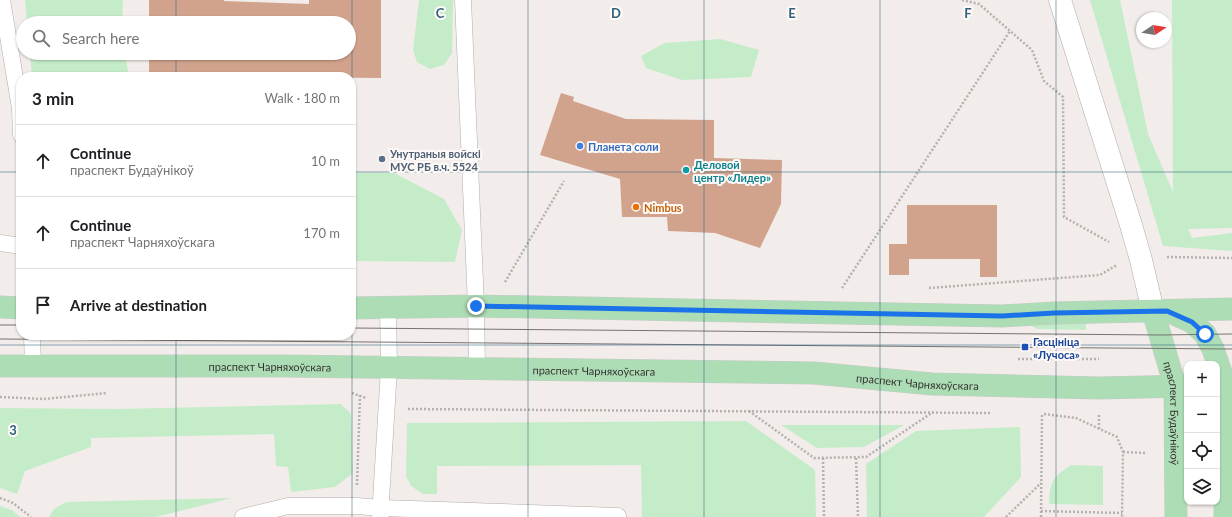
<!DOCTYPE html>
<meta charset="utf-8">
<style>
body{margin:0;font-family:Lato,sans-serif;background:#f2f2f2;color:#202124}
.controls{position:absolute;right:12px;bottom:12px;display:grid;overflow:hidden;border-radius:8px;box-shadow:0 1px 3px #0004}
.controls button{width:36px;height:36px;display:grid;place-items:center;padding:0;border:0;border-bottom:1px solid #e0e0e0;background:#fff;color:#202124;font:20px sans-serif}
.compass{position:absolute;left:1136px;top:12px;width:36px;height:36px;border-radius:50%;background:#fff;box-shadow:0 1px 3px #0004;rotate:78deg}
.stop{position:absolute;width:12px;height:12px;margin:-9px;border:3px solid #1a73e8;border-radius:50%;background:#fff}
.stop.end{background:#1a73e8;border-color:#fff;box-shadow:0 1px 4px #0008}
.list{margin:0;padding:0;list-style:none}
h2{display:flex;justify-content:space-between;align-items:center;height:52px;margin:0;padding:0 16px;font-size:17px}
h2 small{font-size:13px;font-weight:400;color:#757577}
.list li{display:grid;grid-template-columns:26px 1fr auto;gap:12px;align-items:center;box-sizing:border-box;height:72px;padding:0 16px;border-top:1px solid #e0e0e0}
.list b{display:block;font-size:15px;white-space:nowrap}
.list p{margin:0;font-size:13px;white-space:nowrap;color:#757577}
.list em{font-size:13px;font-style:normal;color:#757577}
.icon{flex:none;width:22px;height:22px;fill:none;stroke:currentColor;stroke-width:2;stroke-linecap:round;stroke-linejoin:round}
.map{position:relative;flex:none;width:1232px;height:517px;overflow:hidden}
.search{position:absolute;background:#fff;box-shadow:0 1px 3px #0004;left:16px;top:16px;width:340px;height:44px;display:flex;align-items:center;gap:10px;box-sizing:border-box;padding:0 14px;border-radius:22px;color:#757577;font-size:15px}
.panel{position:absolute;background:#fff;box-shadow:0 1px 3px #0004;left:16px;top:72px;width:340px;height:268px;border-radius:16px}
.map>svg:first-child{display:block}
</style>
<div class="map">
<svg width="1232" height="517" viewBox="0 0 1232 517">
<rect width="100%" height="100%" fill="#f2edea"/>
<g fill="#c5ecc8">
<path d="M 25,0 L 123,0 L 122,23 L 27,23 Z"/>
<path d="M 419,0 L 453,0 L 452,53 L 444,65 L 430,69 L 417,62 L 413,50 Z"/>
<path d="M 1090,0 L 1120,0 L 1148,134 L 1173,192 L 1172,0 L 1232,0 L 1232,228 L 1188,229 L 1192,238 L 1232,233 L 1232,251 L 1163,246 Z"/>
<path d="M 720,39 L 759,50 L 751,77 L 682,80 L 646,68 L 641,56 L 665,43 Z"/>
<path d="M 30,53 L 125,53 L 129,77 L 32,77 Z"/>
<path d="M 351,173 L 394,173 L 444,199 L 462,230 L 455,262 L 351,261 Z"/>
<path d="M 1086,321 L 1086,330 L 1037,329 L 1030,325 Z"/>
<path d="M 341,404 L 351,414 L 353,473 L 335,487 L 291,492 L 288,467 L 276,466 L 274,434 L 91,438 L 91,447 L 25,471 L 17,494 L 0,488 L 0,408 L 116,409 Z"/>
<path d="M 746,421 L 815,470 L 816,517 L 642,517 L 641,465 L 437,466 L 437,494 L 423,494 L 411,486 L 406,476 L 407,423 Z"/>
<path d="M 781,425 L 904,425 L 864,447 L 817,448 Z"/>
<path d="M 1020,427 L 1021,477 L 984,517 L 867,517 L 866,464 L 916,431 Z"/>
<path d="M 1071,465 L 1103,466 L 1103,505 L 1049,504 C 1050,481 1052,478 1071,465 Z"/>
<path d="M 232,498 L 156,517 L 49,517 L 54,509 L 66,502 Z"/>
<path d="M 0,506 L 12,510 L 20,517 L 0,517 Z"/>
</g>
<g fill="#d2a38c">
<path d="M 149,0 L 224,0 L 224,1 L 309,4 L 309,0 L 381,0 L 381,78 L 149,76 L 149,53 L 349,53 L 349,23 L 149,23 Z"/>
<path d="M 561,93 L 574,97 L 573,101 L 626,119 L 714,120 L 714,158 L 782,160 L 781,204 L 760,248 L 715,233 L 668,231 L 667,217 L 622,217 L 620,179 L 540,155 Z"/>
<path d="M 907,205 L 997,205 L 997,277 L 980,277 L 980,259 L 909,259 L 909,275 L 889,275 L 889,244 L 907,244 Z"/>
</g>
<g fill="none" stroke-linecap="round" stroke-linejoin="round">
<defs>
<g id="lane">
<path d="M 2,0 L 20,108 L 21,135"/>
<path d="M 463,0 L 476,306 L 477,369"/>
<path d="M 0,243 L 21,246"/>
<path d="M 32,335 L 33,367"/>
<path d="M 243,517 L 288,506 L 357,506 L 381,508 L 618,516 L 618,517"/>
<path d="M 380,517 L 389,368 L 388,308"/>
</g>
<path id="street" d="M 1060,0 L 1131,225 L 1141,260 L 1153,311"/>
<g id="primary">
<path d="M 0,307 L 21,308"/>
<path d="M 351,308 L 476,306 L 1002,316 L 1054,313 L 1232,309"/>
<path id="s1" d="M 1153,311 L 1175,386 L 1176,517"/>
<path d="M 1170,312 L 1192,322 L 1205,334 L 1213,349 L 1225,384 L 1225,517"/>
<path id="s2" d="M 0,366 L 287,366 L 814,373 L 932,384 L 1099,388 L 1187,386"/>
</g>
</defs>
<use href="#lane" stroke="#b2adab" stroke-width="17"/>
<use href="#street" stroke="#b2adab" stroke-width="23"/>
<use href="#primary" stroke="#cacaca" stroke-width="23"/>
<g stroke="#b5b1ae" stroke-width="2.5" stroke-dasharray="2 2" stroke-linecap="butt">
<path d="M 962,0 L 979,4 L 1032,50 L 1044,81 L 1063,97 L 1064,217 L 1109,242"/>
<path d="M 1167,257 L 1232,258"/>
<path d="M 505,282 L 564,181"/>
<path d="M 842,288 L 1010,31"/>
<path d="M 929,288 L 1100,275 L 1117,265"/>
<path d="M 1018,359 L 1099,359"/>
<path d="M 352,393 L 366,398"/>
<path d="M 0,397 L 44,399 L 107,393"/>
<path d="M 408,409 L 991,413"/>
<path d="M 749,411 L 814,458 L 866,457 L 933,412"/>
<path d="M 1044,414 L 1076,418 L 1117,437 L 1123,452 L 1122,517"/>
<path d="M 1099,429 L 1099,413"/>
<path d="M 1123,452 L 1147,453"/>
<path d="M 823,458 L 824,517"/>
<path d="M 856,458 L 858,517"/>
<path d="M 357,485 L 360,395"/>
<path d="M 0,498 L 13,503 L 31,517"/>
<path d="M 1041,511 L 1122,513"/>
<path d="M 1006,517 L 1041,483"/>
<path d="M 1041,517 L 1042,413"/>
</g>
<use href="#lane" stroke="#fff" stroke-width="16"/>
<use href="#street" stroke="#fff" stroke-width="22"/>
<use href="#primary" stroke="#adddb5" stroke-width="22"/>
<g stroke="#757371" stroke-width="1">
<path d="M 0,325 L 21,325"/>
<path d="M 351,328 L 1160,335 L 1232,334"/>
<path d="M 0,339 L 1232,349"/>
</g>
</g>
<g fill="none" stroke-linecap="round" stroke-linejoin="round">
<path stroke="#1a73e8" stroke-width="5" d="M 476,306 L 1002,316 L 1054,313 L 1167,311 L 1192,322 L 1205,334"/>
</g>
<path fill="none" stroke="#306280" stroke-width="1" stroke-opacity="0.55" d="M 176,0 L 176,23M 352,0 L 352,517M 528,0 L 528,517M 704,0 L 704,517M 880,0 L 880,517M 1056,0 L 1056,517M 176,53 L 176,77M 0,172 L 21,172M 351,172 L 1232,172M 176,335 L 176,517M 0,345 L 1232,345"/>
<circle fill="#3f7fe0" stroke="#fefaf8" stroke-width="1.5" cx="580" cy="146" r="4"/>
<circle fill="#5c6f8a" stroke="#fefaf8" stroke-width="1.5" cx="382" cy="159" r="4"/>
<circle fill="#0f9aa8" stroke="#fefaf8" stroke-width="1.5" cx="686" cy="170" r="4"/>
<circle fill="#e8710a" stroke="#fefaf8" stroke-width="1.5" cx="636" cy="207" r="4"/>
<rect fill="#1a4fb4" stroke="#fefaf8" stroke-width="1.5" x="1021" y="343" width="8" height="8" rx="2"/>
<g text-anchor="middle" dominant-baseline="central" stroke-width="4" stroke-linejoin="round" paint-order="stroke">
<g font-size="11" font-weight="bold" fill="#366cbe" stroke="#fefaf8" text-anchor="start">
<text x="588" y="146">Планета соли</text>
</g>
<g font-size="11" font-weight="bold" fill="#4e5e75" stroke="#fefaf8" text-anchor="start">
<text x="390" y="153">Унутраныя войскі<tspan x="390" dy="13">МУС РБ в.ч. 5524</tspan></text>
</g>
<g font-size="11" font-weight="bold" fill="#0d838f" stroke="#fefaf8" text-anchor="start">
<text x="694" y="164">Деловой<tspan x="694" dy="13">центр «Лидер»</tspan></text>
</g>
<g font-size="11" font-weight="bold" fill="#c56008" stroke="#fefaf8" text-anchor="start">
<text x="644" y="207">Nimbus</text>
</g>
<g font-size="11" font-weight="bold" fill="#164399" stroke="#fefaf8" text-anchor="start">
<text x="1033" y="341">Гасцініца<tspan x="1033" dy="13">«Лучоса»</tspan></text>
</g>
<g font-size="11" fill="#353433" stroke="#fefaf8">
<text stroke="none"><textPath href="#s2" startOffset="270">праспект Чарняхоўскага</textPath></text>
<text stroke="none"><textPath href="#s2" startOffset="594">праспект Чарняхоўскага</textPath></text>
<text stroke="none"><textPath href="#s2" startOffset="918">праспект Чарняхоўскага</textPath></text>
<text stroke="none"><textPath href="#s1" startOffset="105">праспект Будаўнікоў</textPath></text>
</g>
</g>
<g font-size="13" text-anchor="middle" font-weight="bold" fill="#306280" stroke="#fefaf8" stroke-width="4" stroke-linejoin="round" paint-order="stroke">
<text x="440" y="18">C</text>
<text x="616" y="18">D</text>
<text x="792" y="18">E</text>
<text x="968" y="18">F</text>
<text x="13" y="435">3</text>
</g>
</svg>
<div class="controls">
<button>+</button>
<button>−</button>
<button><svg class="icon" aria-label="locate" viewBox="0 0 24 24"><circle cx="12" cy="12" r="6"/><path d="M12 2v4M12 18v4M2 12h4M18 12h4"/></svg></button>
<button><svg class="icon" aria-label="layers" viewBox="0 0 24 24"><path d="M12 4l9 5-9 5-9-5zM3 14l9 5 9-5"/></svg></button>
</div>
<svg class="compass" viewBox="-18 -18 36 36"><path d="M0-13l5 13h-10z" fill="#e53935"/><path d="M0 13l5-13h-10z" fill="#757577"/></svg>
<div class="stop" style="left:1205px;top:334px"></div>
<div class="stop end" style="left:476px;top:306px"></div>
<div class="search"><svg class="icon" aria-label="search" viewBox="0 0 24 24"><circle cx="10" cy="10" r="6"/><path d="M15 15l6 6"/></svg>Search here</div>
<section class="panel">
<h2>3 min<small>Walk · 180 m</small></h2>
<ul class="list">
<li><svg class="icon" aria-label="ahead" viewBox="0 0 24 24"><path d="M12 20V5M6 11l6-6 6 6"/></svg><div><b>Continue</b><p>праспект Будаўнікоў</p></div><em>10 m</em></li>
<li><svg class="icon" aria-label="ahead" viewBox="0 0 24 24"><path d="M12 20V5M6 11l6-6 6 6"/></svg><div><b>Continue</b><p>праспект Чарняхоўскага</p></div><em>170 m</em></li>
<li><svg class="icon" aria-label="arrive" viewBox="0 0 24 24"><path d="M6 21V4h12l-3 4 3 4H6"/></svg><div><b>Arrive at destination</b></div></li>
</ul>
</section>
</div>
